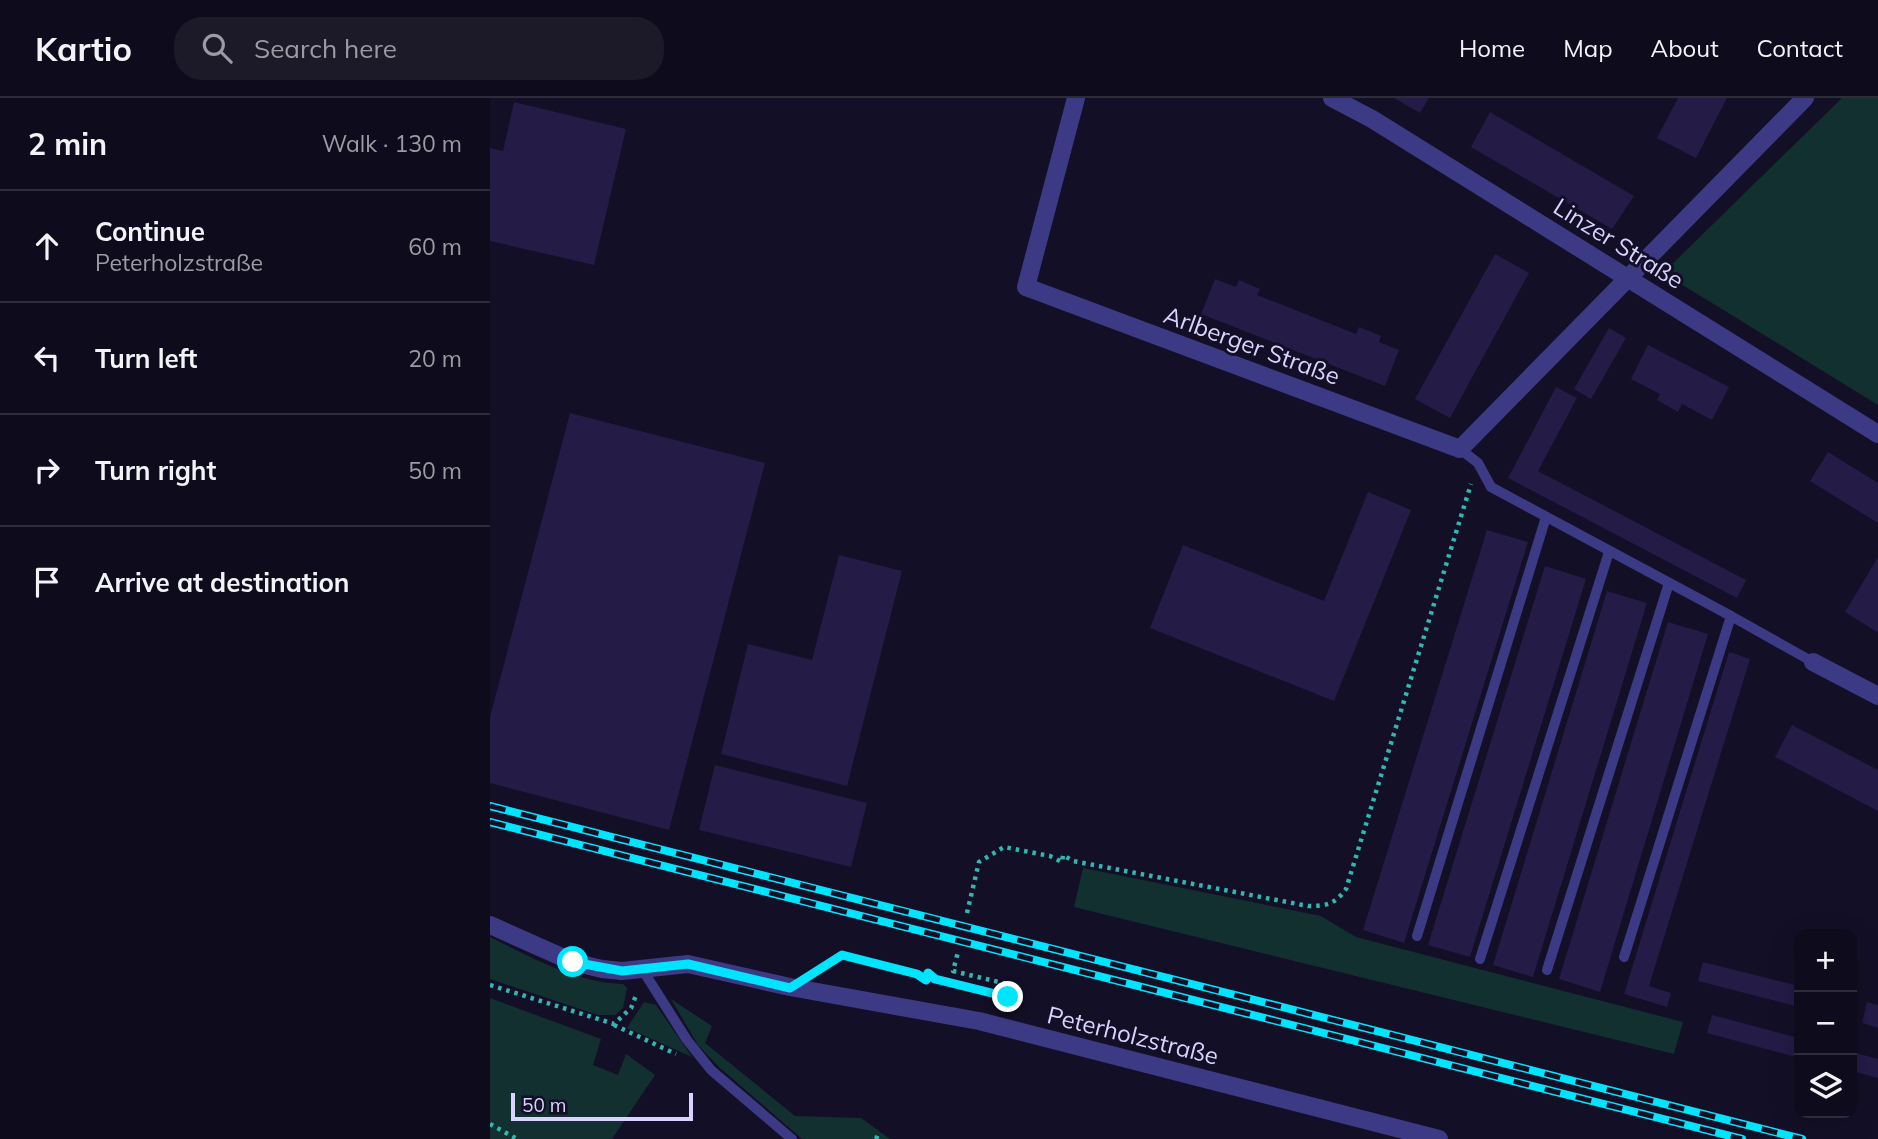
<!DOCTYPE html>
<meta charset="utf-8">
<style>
body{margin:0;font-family:Mulish,sans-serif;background:#1c1929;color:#f1f3f6}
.controls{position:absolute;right:21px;bottom:21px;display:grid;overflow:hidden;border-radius:14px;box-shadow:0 7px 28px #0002}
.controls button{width:63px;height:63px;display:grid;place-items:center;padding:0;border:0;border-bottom:2px solid #2e2b3b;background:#0e0b1c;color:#f1f3f6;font:35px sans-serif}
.scale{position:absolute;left:21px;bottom:18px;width:182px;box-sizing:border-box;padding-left:7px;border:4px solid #d9d4ff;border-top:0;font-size:19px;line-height:24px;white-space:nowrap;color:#d9d4ff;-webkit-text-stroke:5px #130f26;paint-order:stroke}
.stop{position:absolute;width:21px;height:21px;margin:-16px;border:5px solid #00e5ff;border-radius:50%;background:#fff}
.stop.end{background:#00e5ff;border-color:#fff;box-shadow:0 2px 7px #0008}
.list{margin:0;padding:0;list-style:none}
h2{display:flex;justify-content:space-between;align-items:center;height:91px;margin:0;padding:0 28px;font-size:30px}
h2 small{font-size:23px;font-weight:400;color:#9b9ba3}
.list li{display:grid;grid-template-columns:46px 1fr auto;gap:21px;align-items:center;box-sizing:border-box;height:112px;padding:0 28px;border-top:2px solid #2e2b3b}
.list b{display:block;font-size:26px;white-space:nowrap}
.list p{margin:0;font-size:23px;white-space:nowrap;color:#9b9ba3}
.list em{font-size:23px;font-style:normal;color:#9b9ba3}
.icon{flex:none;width:38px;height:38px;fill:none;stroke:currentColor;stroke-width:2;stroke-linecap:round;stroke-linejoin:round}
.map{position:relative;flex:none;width:1388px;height:1041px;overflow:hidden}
header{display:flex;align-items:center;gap:42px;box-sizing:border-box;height:98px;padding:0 35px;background:#0e0b1c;border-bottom:2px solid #2e2b3b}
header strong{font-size:33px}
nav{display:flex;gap:38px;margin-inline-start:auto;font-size:24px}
.search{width:490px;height:63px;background:#1c1929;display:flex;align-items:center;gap:18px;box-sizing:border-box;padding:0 24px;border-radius:28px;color:#9b9ba3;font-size:26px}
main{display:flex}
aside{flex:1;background:#0e0b1c}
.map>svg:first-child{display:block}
</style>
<header>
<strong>Kartio</strong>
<div class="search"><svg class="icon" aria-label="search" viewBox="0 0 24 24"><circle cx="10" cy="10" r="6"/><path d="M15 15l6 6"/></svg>Search here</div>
<nav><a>Home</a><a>Map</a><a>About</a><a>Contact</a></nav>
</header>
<main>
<aside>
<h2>2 min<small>Walk · 130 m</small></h2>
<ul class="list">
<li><svg class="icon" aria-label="ahead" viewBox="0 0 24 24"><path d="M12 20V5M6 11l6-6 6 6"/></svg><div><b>Continue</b><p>Peterholzstraße</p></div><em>60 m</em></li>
<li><svg class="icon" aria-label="left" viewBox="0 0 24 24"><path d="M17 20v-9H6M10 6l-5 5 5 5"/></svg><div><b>Turn left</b></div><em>20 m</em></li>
<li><svg class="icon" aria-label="right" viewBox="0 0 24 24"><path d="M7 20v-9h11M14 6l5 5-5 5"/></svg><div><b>Turn right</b></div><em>50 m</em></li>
<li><svg class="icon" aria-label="arrive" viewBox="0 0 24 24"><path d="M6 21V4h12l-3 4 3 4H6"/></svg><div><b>Arrive at destination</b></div></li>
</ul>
</aside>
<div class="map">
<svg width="1388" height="1041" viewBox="0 0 1388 1041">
<rect width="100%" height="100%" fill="#130f26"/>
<g fill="#12302f">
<path d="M 1352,0 L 1388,0 L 1388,307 L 1173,175 Z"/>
<path d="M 593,770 L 831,818 L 866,839 L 1193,924 L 1184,956 L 584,809 Z"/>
<path d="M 0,839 C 43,860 84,884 133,886 L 137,890 L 133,910 L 125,917 L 108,917 L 0,881 Z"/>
<path d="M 0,900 L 111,941 L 103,967 L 128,977 L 136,956 L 165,977 L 122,1041 L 0,1041 Z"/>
<path d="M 181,901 L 222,928 L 215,945 L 305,1018 L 371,1020 L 400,1041 L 312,1041 L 229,969 L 208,947 Z"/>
<path d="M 154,904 L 166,907 L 202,959 L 137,930 Z"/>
</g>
<g fill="#241b47">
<path d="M 904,0 L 939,0 L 930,15 Z"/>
<path d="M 1188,0 L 1237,0 L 1206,60 L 1167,40 Z"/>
<path d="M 24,4 L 136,31 L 104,167 L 0,143 L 0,50 L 13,53 Z"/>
<path d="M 1000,14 L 1144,98 L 1122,131 L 981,49 Z"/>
<path d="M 1005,156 L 1039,175 L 960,320 L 925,301 Z"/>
<path d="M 725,181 L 746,189 L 749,182 L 770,191 L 767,197 L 866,236 L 869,229 L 891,238 L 889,244 L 909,252 L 895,288 L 711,216 Z"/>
<path d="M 1119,230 L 1136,240 L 1101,301 L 1084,291 Z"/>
<path d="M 1158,247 L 1239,289 L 1222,322 L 1192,306 L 1188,314 L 1167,302 L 1170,296 L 1141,281 Z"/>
<path d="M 1066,289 L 1087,300 L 1048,373 L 1256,482 L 1247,500 L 1018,380 Z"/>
<path d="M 80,315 L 275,365 L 179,732 L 0,685 L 0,619 Z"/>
<path d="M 1338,354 L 1388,385 L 1388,425 L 1320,383 Z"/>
<path d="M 878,394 L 921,412 L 844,603 L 660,530 L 693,447 L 834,503 Z"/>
<path d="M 997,432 L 1038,444 L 914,845 L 873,832 Z"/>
<path d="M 349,457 L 412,473 L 357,688 L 231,656 L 258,546 L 322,562 Z"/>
<path d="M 1388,459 L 1388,533 L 1387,534 L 1355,514 Z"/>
<path d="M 1055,468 L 1096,481 L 980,859 L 938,847 Z"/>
<path d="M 1117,493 L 1157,505 L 1043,879 L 1003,867 Z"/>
<path d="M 1178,524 L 1218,536 L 1110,894 L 1069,881 Z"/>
<path d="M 1239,554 L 1260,561 L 1159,888 L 1181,895 L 1177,909 L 1134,896 Z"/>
<path d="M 1302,627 L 1388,672 L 1388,713 L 1285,659 Z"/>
<path d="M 225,667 L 377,705 L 361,769 L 209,732 Z"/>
<path d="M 1213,864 L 1309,888 L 1309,909 L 1208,883 Z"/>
<path d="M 1377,904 L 1388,907 L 1388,930 L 1372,925 Z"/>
<path d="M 1222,917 L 1309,940 L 1309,960 L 1217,935 Z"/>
<path d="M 1362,954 L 1388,961 L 1388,980 L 1362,973 Z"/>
</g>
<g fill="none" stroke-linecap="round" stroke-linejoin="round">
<g stroke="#2fb8b0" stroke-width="4.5" stroke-dasharray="3.5 5" stroke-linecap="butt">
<path d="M 477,815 L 489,764 L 514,749 L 560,758 L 572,764 L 573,757 L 583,763 L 818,808 C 837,808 845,806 856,791 L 981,386"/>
<path d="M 325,874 L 352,857 L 427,876 L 436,882 L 438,875 L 445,881 L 518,899 L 521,887 L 463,873 L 468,854"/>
<path d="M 0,887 L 124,926 L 141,910 L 147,895"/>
<path d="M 124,927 L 186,956"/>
<path d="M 0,1026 L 27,1041"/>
<path d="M 386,1041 L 388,1036"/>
</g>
<g stroke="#3d3a85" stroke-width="10">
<path d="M 970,351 L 988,365 L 1001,389 L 1241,518 L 1134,859"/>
<path d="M 1241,518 L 1323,564"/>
<path d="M 927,838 L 1056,419"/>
<path d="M 990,861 L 1119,454"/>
<path d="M 152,871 L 197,942 L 221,972 L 302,1041"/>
<path d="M 1057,872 L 1179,485"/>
</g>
<g stroke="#3d3a85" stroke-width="18">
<path d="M 586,0 L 536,189 L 970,351 L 1315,0"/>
<path d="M 842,0 L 882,21 L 1388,336"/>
<path d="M 1323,564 L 1388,598"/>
<path d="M 0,827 L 83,864 L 112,871 L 132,873 L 198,866 L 300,889 L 489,923 L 949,1041"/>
</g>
<defs>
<g id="rail">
<path d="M 0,708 L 1312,1041"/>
<path d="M 0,724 L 1252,1041"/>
</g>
</defs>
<use href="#rail" stroke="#00e5ff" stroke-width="8"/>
<use href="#rail" stroke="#130f26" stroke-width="5" stroke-dasharray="16" stroke-linecap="butt"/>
</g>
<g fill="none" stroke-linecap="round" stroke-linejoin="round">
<path stroke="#00e5ff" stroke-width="9" d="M 83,864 L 132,873 L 198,866 L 300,890 L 352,857 L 427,876 L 436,882 L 438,875 L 445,881 L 518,899"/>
</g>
<g text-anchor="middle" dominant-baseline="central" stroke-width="6" stroke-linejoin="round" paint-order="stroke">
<g font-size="24" fill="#d9d4ff" stroke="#130f26">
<text transform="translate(1129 145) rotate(32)">Linzer Straße</text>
<text transform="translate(762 247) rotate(20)">Arlberger Straße</text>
<text transform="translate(643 937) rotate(14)">Peterholzstraße</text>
</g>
</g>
</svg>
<div class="controls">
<button>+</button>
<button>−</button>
<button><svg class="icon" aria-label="layers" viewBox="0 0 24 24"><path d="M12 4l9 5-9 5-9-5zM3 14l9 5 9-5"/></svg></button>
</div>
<div class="scale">50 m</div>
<div class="stop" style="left:83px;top:864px"></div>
<div class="stop end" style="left:518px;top:899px"></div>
</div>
</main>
